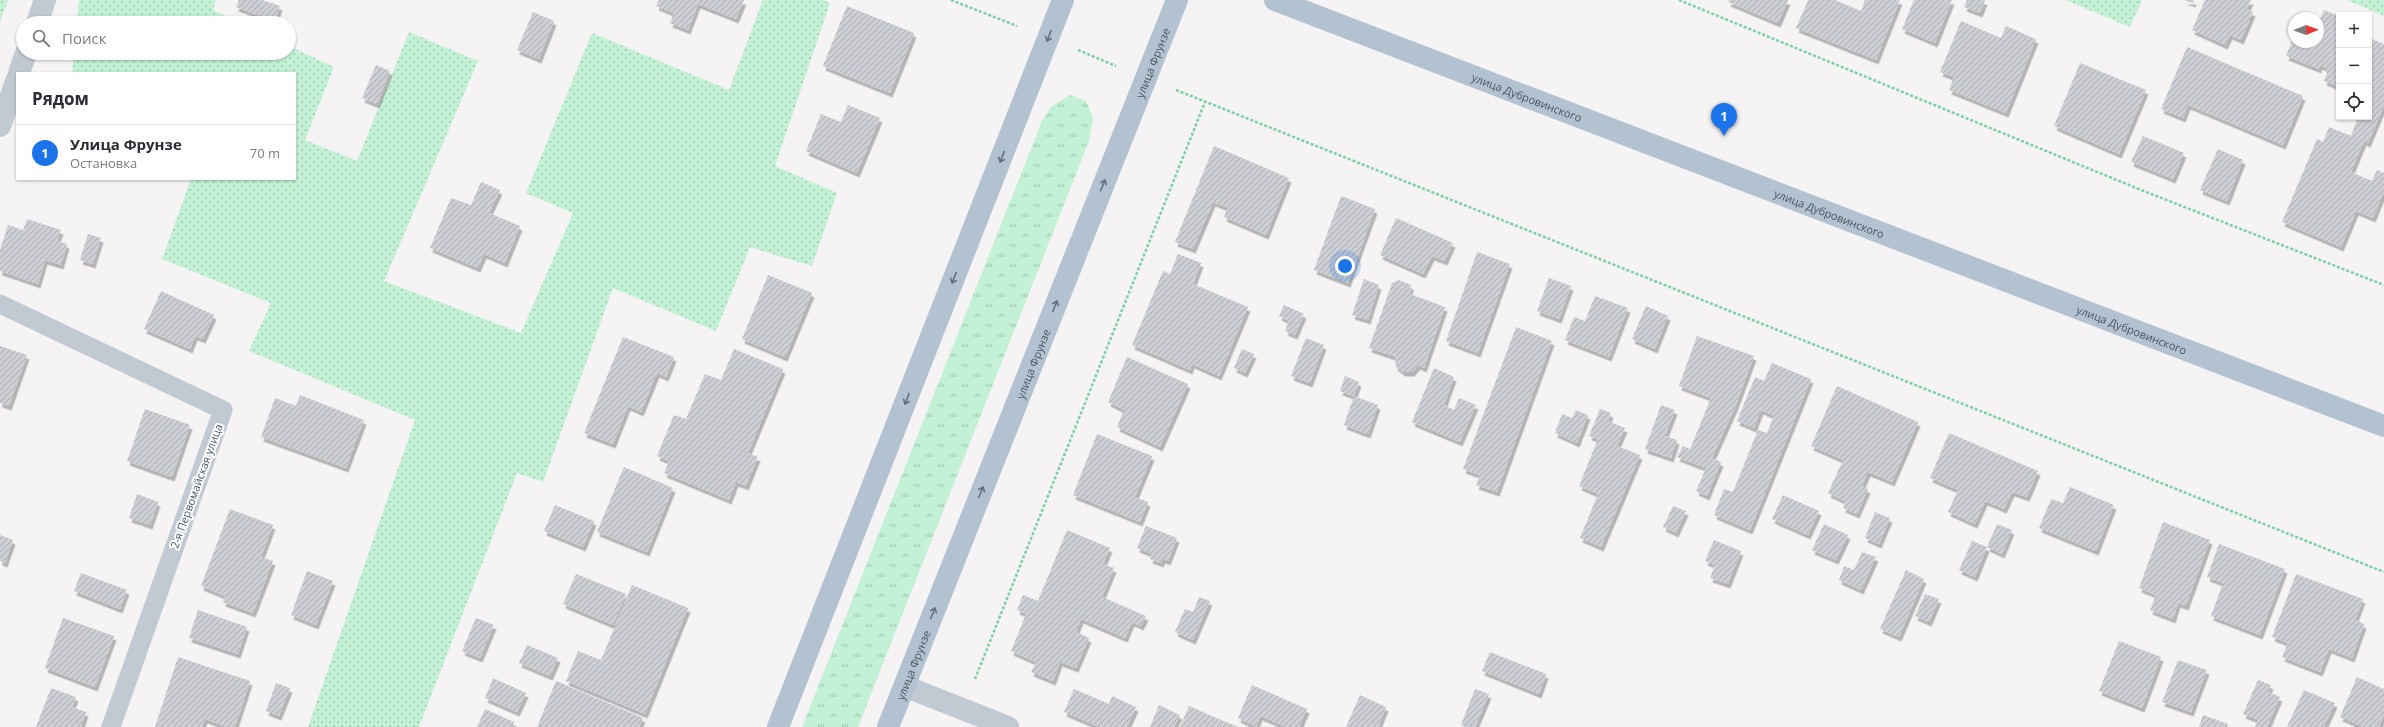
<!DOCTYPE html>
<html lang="ru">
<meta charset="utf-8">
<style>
body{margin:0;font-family:"Open Sans",sans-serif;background:#f2f2f3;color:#2b2b33}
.controls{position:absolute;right:12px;top:12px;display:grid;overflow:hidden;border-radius:0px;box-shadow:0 1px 3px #0004}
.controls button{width:36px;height:36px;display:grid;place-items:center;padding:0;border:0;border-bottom:1px solid #e1e1e2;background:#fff;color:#2b2b33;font:20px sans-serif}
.compass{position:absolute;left:2288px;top:12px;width:36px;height:36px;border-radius:50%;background:#fff;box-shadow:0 1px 3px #0004;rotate:89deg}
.you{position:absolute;left:1345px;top:266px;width:14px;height:14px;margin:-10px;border:3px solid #fff;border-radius:50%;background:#1a73e8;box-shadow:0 0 0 6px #1a73e833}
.badge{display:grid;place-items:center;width:26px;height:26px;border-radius:50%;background:#1a73e8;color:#fff;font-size:13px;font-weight:700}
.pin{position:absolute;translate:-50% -33px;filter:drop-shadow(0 1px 2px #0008)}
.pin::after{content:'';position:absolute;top:21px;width:14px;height:12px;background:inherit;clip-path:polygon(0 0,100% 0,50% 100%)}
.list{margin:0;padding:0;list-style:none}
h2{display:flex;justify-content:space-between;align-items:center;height:52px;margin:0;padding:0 16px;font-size:17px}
h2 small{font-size:13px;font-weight:400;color:#7c7c81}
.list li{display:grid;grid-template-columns:26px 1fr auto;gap:12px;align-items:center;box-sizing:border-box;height:56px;padding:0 16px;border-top:1px solid #e1e1e2}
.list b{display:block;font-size:15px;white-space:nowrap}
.list p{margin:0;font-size:13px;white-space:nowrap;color:#7c7c81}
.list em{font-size:13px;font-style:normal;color:#7c7c81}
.icon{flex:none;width:22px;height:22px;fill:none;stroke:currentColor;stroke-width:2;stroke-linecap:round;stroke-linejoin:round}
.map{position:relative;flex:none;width:2384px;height:727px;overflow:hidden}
.search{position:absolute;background:#fff;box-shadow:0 1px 3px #0004;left:16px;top:16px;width:280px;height:44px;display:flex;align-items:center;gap:10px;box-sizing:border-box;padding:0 14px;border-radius:22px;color:#7c7c81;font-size:15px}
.panel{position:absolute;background:#fff;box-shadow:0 1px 3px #0004;left:16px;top:72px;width:280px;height:108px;border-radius:0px}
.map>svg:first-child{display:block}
</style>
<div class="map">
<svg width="2384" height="727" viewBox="0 0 2384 727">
<defs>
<pattern id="grass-tufts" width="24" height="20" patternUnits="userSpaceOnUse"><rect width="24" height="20" fill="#c3f1d5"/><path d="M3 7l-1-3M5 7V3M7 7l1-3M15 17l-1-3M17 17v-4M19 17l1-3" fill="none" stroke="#a0c6b0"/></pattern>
<pattern id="garden-dots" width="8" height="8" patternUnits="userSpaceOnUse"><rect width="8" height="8" fill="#c3f1d5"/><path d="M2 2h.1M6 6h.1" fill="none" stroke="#a0c6b0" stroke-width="1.8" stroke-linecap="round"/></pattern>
<pattern id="building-hatch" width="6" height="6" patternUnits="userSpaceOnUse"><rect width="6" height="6" fill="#cdcfd5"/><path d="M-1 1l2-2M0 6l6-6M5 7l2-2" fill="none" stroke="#a8abb0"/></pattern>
<filter id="shadow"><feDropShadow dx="2.5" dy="4.5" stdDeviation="0" flood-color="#0004"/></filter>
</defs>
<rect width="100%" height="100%" fill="#f5f3f3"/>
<path fill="url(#grass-tufts)" d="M 1070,95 L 1086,101 L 1093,118 L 1089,141 L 858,727 L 802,727 L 1042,121 L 1051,107 Z"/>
<g fill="url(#garden-dots)">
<path d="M 0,0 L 8,0 L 0,22 Z"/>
<path d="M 79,0 L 216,0 L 213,10 L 240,23 L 77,23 Z"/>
<path d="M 763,0 L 823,0 L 830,3 L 775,166 L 837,193 L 812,266 L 750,247 L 716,331 L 613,288 L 543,482 L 517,473 L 419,727 L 308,727 L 415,420 L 249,351 L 271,303 L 162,259 L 191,179 L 295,179 L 295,73 L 72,73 L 74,53 L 289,53 L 289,46 L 334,67 L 305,140 L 357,161 L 409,32 L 478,61 L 384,281 L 521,333 L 573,213 L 526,193 L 592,33 L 729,90 Z"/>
<path d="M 2065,0 L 2142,0 L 2130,27 Z"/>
<path d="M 2347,0 L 2384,0 L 2384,16 Z"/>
</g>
<g fill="url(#building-hatch)" filter="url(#shadow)">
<path d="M 239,0 L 262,0 L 280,6 L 275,21 L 236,7 Z"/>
<path d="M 659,0 L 744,0 L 736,19 L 698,4 L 688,30 L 670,23 L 674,13 L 656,6 Z"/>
<path d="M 1729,0 L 1788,0 L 1778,23 L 1728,2 Z"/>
<path d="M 1808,0 L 1835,0 L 1861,11 L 1865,0 L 1900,0 L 1876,60 L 1796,28 Z"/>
<path d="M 1914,0 L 1952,0 L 1935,43 L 1902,29 Z"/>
<path d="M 1967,0 L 1985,0 L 1980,13 L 1964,7 Z"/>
<path d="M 2184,0 L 2194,0 L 2193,3 Z"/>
<path d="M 2205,0 L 2251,0 L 2247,9 L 2253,12 L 2241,40 L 2230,35 L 2225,45 L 2192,30 Z"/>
<path d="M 847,6 L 914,33 L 890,93 L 823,66 Z"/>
<path d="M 2324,10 L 2339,16 L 2339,87 L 2324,81 L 2328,69 L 2320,65 L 2319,69 L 2286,56 L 2294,36 L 2294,42 L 2318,42 L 2318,24 Z"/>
<path d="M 533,12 L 554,21 L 539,59 L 517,50 Z"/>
<path d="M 1961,21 L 2001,38 L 2006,26 L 2036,39 L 2006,113 L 1949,90 L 1954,77 L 1940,72 Z"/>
<path d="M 2369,38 L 2384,44 L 2384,105 L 2368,143 L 2364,141 L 2351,172 L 2372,181 L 2377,170 L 2384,173 L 2384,191 L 2373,218 L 2356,211 L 2341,247 L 2282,222 L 2317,139 L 2323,142 L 2329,127 L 2351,136 L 2358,117 L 2369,117 Z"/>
<path d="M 2187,47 L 2303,96 L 2283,145 L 2188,105 L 2183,118 L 2161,109 Z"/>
<path d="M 2080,63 L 2146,90 L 2119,154 L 2054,126 Z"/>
<path d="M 376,65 L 390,71 L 377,104 L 362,98 Z"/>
<path d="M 848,105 L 880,118 L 857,173 L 806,151 L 821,114 L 841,122 Z"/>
<path d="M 2143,136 L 2184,153 L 2173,179 L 2131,162 Z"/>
<path d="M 1214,146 L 1289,178 L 1266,235 L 1224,217 L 1228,208 L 1213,202 L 1193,249 L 1175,242 Z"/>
<path d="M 2218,149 L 2243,160 L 2227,201 L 2200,190 Z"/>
<path d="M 481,182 L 500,190 L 489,213 L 520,226 L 505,263 L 484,254 L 478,268 L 430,248 L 451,198 L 471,205 Z"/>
<path d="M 1341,196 L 1375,209 L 1348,283 L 1314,270 Z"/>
<path d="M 1396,218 L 1453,243 L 1445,261 L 1432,256 L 1423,274 L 1380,255 Z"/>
<path d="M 27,219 L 61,230 L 57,241 L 67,244 L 61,265 L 45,260 L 38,284 L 0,271 L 0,250 L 8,225 L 23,230 Z"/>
<path d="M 88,234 L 101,238 L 93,264 L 80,260 Z"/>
<path d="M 1477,252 L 1510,264 L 1478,353 L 1446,341 Z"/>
<path d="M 1178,254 L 1201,263 L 1193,284 L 1248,307 L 1219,376 L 1192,364 L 1190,370 L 1132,345 L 1163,271 L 1170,274 Z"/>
<path d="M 768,275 L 812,293 L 785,357 L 742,339 Z"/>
<path d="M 1549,278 L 1571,286 L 1559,319 L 1537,311 Z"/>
<path d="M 1364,279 L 1379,285 L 1368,320 L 1352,315 Z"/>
<path d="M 1399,280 L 1411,285 L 1410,294 L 1445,307 L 1424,368 L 1418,365 L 1412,372 L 1403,372 L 1395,366 L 1396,357 L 1369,348 L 1392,283 Z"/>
<path d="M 161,291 L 214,315 L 203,339 L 195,336 L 190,349 L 144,329 Z"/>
<path d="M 1595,296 L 1628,308 L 1609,357 L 1565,340 L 1574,317 L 1585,321 Z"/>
<path d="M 1284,305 L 1304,314 L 1295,335 L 1285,331 L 1289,321 L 1279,316 Z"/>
<path d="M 1646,306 L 1668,316 L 1655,349 L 1632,339 Z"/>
<path d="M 1516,327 L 1552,341 L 1497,492 L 1476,485 L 1480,475 L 1463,469 Z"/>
<path d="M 1697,336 L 1754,356 L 1735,407 L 1712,458 L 1721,462 L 1707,496 L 1696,491 L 1706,468 L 1677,457 L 1683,446 L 1690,449 L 1711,398 L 1679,386 Z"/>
<path d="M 623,337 L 674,357 L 666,377 L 657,373 L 641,412 L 628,406 L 613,444 L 584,433 Z"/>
<path d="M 1306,338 L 1324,345 L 1310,383 L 1291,376 Z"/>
<path d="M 0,346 L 27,355 L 9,406 L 0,403 Z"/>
<path d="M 734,349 L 783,369 L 748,453 L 758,457 L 746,486 L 736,482 L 729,500 L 664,473 L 669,461 L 657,456 L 674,415 L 686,419 L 705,374 L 721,380 Z"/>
<path d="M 1242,349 L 1254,354 L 1245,373 L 1234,368 Z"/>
<path d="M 1127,357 L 1188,384 L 1160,447 L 1117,427 L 1124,410 L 1108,402 Z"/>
<path d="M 1772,363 L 1811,379 L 1750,530 L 1714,515 L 1724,489 L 1733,492 L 1758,430 L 1767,433 L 1774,416 L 1761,410 L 1754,428 L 1737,421 L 1755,377 L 1764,381 Z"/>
<path d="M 1434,368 L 1454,377 L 1444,405 L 1454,410 L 1459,398 L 1476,405 L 1460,442 L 1412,422 Z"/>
<path d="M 1345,376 L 1359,382 L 1354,396 L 1340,391 Z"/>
<path d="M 1837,386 L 1918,422 L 1892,482 L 1868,472 L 1862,486 L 1868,489 L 1857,514 L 1843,508 L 1845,501 L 1828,493 L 1843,460 L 1811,446 Z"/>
<path d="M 300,395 L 364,420 L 346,468 L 261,437 L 275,398 L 296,406 Z"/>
<path d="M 1354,396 L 1378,405 L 1368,434 L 1344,425 Z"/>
<path d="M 1661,405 L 1675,410 L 1665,436 L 1677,440 L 1671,458 L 1645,449 Z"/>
<path d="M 145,409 L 190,425 L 172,477 L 127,461 Z"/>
<path d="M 1600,409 L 1611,413 L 1608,421 L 1625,428 L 1617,446 L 1640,455 L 1601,547 L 1580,538 L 1598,494 L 1579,486 L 1598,439 L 1589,436 Z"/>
<path d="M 1576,410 L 1588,415 L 1577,443 L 1555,433 L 1562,414 L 1572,418 Z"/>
<path d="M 1949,433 L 2038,471 L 2027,497 L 2012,492 L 2004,509 L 1985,501 L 1975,524 L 1948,512 L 1958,490 L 1930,478 Z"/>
<path d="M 1097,434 L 1152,456 L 1135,497 L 1148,502 L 1140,522 L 1073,495 Z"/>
<path d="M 624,467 L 673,488 L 647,552 L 597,532 Z"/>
<path d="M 2070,487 L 2114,505 L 2096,551 L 2039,528 L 2051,499 L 2063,503 Z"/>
<path d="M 137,494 L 158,502 L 150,525 L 129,518 Z"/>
<path d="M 1783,495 L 1819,511 L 1808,535 L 1772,519 Z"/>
<path d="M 555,505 L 594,521 L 583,547 L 544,531 Z"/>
<path d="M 1673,506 L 1686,511 L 1676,533 L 1663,527 Z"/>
<path d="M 230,509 L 273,525 L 261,557 L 273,561 L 253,613 L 223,602 L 225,596 L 201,586 Z"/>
<path d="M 1875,512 L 1890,518 L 1879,544 L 1865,538 Z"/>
<path d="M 2163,522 L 2210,540 L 2186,606 L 2178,603 L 2173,619 L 2150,610 L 2156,595 L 2139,588 Z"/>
<path d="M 1824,524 L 1848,535 L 1836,560 L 1812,550 Z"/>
<path d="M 1997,524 L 2012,530 L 2002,554 L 1987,547 Z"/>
<path d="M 1146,526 L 1177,538 L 1168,561 L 1163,559 L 1161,563 L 1150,559 L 1152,554 L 1137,548 Z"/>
<path d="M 1067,530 L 1110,548 L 1103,564 L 1114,568 L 1102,597 L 1146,616 L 1141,626 L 1132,622 L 1125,638 L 1081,619 L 1076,632 L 1089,638 L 1076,668 L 1060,662 L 1053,681 L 1031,672 L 1036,662 L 1011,651 L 1026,614 L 1017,610 L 1023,595 L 1038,601 Z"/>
<path d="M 0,535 L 13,540 L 5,563 L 0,561 Z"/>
<path d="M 1714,540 L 1741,551 L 1728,584 L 1710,578 L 1715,565 L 1705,561 Z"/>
<path d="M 1972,541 L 1987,547 L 1975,577 L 1959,570 Z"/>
<path d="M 2219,544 L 2285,569 L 2260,635 L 2211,616 L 2223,583 L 2207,577 Z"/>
<path d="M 1862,552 L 1876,557 L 1861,590 L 1839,580 L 1844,566 L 1854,570 Z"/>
<path d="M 1906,570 L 1924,579 L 1899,637 L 1880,629 Z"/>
<path d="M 307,571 L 333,581 L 316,625 L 291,615 Z"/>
<path d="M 81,573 L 127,590 L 120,609 L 74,591 Z"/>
<path d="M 576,574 L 626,594 L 613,625 L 563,604 Z"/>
<path d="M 2296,574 L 2363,599 L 2355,620 L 2364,624 L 2352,658 L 2329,649 L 2320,672 L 2282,657 L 2288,643 L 2272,637 Z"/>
<path d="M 632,585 L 688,608 L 645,714 L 566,681 L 578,651 L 601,660 Z"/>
<path d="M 1925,594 L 1939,599 L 1929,622 L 1915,616 Z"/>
<path d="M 1199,597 L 1210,601 L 1193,640 L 1175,632 L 1185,609 L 1193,612 Z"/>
<path d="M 198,610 L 247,627 L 238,654 L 189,638 Z"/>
<path d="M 63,618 L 114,636 L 95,687 L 45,668 Z"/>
<path d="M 476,618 L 494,625 L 480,658 L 462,651 Z"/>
<path d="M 2119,641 L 2161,657 L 2142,708 L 2099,691 Z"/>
<path d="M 527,645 L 558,658 L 550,676 L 519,663 Z"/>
<path d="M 1490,652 L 1546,674 L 1539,694 L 1482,671 Z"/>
<path d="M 178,657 L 250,681 L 235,727 L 227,727 L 205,719 L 202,727 L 155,727 Z"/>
<path d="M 2178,660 L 2207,670 L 2191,712 L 2162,702 Z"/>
<path d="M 2357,677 L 2384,689 L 2384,714 L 2379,727 L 2364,727 L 2340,717 Z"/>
<path d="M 493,678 L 526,693 L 517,712 L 485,698 Z"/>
<path d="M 2258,680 L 2271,685 L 2268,692 L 2280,697 L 2267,727 L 2255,727 L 2258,720 L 2243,714 Z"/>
<path d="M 556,681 L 643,718 L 639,727 L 537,727 Z"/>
<path d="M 276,683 L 290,688 L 279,716 L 266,711 Z"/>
<path d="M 1252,685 L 1307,709 L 1299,727 L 1286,727 L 1260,716 L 1256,727 L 1238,718 Z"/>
<path d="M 51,688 L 76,697 L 72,707 L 86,712 L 81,727 L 36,727 Z"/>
<path d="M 1074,689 L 1109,704 L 1112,696 L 1136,707 L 1127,727 L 1099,727 L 1064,712 Z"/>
<path d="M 1475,689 L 1489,694 L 1475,727 L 1466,727 L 1461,725 Z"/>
<path d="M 2304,690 L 2335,703 L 2324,727 L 2287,727 Z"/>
<path d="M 1360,695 L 1386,707 L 1378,727 L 1346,727 Z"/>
<path d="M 1159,705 L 1180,715 L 1174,727 L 1150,727 Z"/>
<path d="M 1189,706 L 1221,720 L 1238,727 L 1180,727 Z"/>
<path d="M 485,709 L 514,722 L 512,727 L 477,727 Z"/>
<path d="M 2203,715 L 2228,724 L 2227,727 L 2199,727 Z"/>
</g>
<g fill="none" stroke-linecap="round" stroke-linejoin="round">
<g stroke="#7ad0a6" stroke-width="2.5" stroke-dasharray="3 2" stroke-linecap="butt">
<path d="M 951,0 L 1017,26"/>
<path d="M 1679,0 L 2141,190 L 2384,285"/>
<path d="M 1078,50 L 1116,66"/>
<path d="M 1176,90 L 2384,572"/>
<path d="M 975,679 L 1205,102"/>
</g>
<path stroke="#c1cad2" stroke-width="19" d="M 0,304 L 223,410 L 111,727"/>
<g stroke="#c1cad2" stroke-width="22">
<path d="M 37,23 L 45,0"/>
<path d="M 19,73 L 26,53"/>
<path d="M 0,126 L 17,79"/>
<path d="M 904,686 L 1008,727"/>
</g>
<g stroke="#b3c2d1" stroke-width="22">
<path id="s1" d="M 1275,0 L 2384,426"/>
<path d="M 778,727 L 1063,0"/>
<path id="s2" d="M 888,727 L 1177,0"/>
</g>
</g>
<defs><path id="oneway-shaft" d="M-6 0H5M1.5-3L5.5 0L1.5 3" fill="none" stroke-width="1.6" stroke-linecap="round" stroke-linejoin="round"/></defs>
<g stroke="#64717d">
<use href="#oneway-shaft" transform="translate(1049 36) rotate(111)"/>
<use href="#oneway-shaft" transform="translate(1002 157) rotate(111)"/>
<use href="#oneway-shaft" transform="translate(1103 185) rotate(-68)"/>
<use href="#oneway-shaft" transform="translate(954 278) rotate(111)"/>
<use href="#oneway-shaft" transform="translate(1055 306) rotate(-68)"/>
<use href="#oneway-shaft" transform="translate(907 399) rotate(111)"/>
<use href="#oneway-shaft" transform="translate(981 492) rotate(-68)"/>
<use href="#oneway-shaft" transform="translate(933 613) rotate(-68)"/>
</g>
<g text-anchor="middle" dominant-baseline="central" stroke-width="4" stroke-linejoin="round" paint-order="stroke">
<g font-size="11" fill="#4a5661" stroke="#fff">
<text stroke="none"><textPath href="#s2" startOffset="715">улица Фрунзе</textPath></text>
<text stroke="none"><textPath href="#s1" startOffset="270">улица Дубровинского</textPath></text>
<text stroke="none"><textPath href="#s1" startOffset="594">улица Дубровинского</textPath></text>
<text stroke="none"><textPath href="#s1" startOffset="918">улица Дубровинского</textPath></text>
<text stroke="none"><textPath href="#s2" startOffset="391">улица Фрунзе</textPath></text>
<text transform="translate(196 486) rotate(-70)">2-я Первомайская улица</text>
<text stroke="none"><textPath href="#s2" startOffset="67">улица Фрунзе</textPath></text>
</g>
</g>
</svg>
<div class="controls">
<button>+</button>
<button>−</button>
<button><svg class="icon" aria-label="locate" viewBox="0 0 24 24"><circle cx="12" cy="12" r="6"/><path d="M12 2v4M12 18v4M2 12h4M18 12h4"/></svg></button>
</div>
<svg class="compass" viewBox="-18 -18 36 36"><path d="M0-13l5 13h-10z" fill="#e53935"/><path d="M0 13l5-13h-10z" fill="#7c7c81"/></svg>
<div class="you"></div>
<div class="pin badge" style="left:1724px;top:136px">1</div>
<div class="search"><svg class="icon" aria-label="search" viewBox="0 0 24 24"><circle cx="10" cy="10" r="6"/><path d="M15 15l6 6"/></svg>Поиск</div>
<section class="panel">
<h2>Рядом<small></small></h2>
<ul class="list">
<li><span class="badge">1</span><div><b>Улица Фрунзе</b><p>Остановка</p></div><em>70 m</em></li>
</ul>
</section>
</div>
